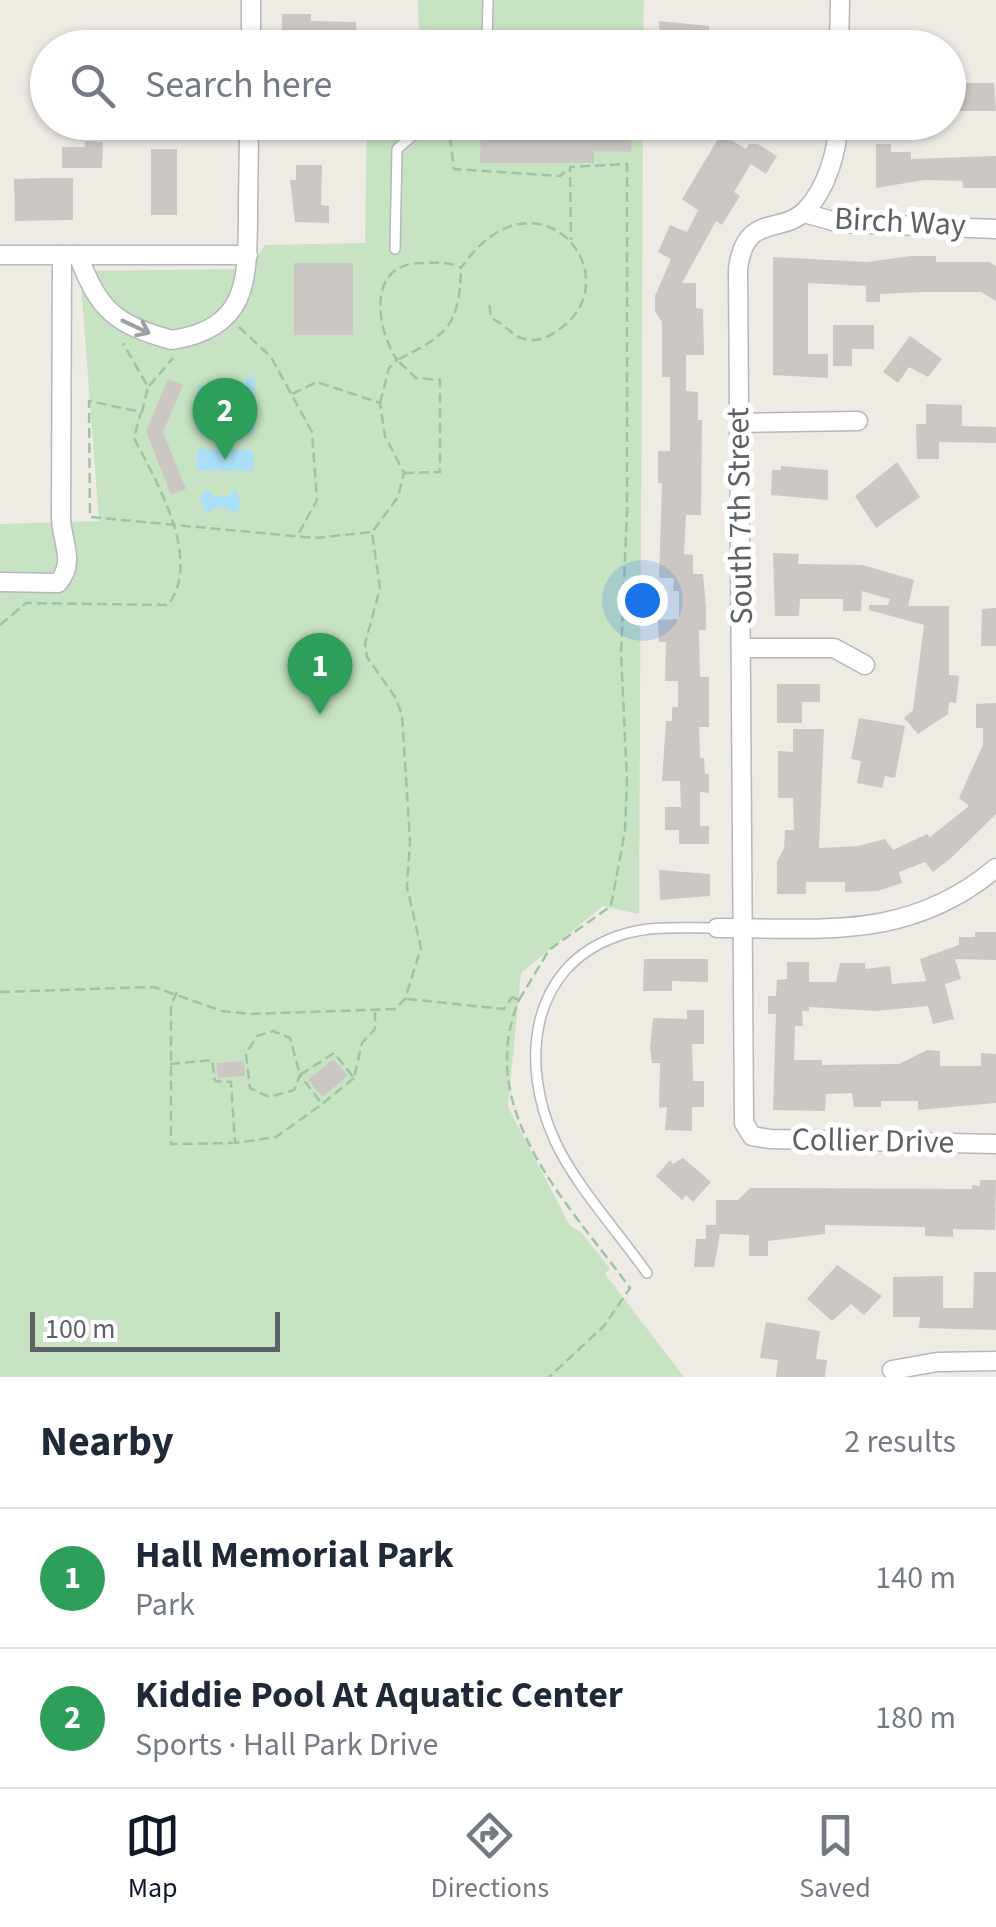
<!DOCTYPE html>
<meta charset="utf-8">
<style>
body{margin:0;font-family:"Source Sans 3",sans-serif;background:#f2f2f3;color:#1f2937}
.scale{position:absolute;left:30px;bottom:25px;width:250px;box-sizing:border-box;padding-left:10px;border:5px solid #5c6164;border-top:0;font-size:28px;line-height:35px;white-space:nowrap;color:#5c6164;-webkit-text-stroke:8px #fff;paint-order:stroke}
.you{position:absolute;left:642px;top:600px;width:35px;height:35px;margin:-25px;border:8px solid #fff;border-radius:50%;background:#1a73e8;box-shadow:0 0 0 15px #1a73e833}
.badge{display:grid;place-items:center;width:65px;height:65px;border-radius:50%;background:#111827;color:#fff;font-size:32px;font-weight:700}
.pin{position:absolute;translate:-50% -82px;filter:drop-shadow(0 2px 5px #0008)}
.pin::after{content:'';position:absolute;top:52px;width:35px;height:30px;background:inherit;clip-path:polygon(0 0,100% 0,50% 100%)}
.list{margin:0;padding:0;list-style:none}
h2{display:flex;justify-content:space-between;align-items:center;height:130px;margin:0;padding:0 40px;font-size:42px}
h2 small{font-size:32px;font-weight:400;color:#747a83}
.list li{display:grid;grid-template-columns:65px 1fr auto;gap:30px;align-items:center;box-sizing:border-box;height:140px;padding:0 40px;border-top:2px solid #e0e1e3}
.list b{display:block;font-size:38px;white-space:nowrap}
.list p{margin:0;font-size:32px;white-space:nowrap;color:#747a83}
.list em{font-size:32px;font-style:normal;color:#747a83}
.icon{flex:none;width:55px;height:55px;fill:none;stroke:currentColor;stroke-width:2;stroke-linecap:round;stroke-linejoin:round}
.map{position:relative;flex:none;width:996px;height:1377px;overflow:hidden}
.search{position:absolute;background:#fff;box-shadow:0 2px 8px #0004;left:30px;right:30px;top:30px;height:110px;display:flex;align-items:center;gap:25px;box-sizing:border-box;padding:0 35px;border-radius:55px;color:#747a83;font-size:38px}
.sheet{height:410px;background:#fff}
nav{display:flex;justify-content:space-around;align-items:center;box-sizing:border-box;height:140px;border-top:2px solid #e0e1e3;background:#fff;font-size:28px;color:#747a83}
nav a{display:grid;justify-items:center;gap:5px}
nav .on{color:#111827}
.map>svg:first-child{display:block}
</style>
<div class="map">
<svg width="996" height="1377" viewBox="0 0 996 1377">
<rect width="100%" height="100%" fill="#eeebe5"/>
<g fill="#c7e3c3">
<path d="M 418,0 L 644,0 L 643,47 L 419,47 Z"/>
<path d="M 643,123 L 639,914 L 603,906 L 521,973 L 508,1107 L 570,1226 L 581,1232 L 610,1269 L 605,1274 L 684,1377 L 0,1377 L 0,524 L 99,521 L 80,271 L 250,269 L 265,245 L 365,243 L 367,124 Z"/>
</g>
<g fill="#abdff7">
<path d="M 246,377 L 255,378 L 254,434 L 197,434 L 198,385 L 245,386 Z"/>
<path d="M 197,449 L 253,450 L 253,471 L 197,470 Z"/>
<path d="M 235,488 L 241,504 L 235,515 L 229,508 L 213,508 L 207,515 L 200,498 L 207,489 L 214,496 L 229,496 Z"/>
</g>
<g fill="#cbc8c4">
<path d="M 282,14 L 311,14 L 311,21 L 356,22 L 357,48 L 287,48 L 282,45 Z"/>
<path d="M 659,21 L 709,26 L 709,33 L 721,33 L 721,48 L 672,48 L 672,43 L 660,43 Z"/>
<path d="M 960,83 L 994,83 L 996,111 L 960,111 Z"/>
<rect x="100" y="122" width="31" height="15"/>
<path d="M 481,122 L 632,122 L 631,152 L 594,151 L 594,163 L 480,163 Z"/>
<path d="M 721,134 L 746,149 L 749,144 L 758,144 L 777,156 L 766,174 L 751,164 L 734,192 L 740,196 L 722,225 L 716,221 L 682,283 L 696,283 L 696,308 L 703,309 L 704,355 L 686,355 L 686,391 L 698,392 L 698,420 L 702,420 L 701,515 L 686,515 L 684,554 L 693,555 L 693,574 L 703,574 L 706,608 L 706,630 L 699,630 L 700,677 L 709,677 L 709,727 L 699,727 L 700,758 L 704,758 L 705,774 L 709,774 L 709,793 L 700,792 L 700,826 L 709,826 L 709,844 L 679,844 L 679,830 L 665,830 L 665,807 L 681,807 L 680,781 L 662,781 L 666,721 L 672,721 L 672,707 L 678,707 L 678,681 L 665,681 L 666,642 L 659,642 L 658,620 L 679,619 L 679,591 L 673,591 L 674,578 L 659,578 L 662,483 L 658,483 L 658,451 L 670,451 L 670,377 L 662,377 L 662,322 L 655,311 L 655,296 L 671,259 L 658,252 L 670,225 L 687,232 L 698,210 L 682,199 Z"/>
<path d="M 85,141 L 103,142 L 102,168 L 62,168 L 62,147 L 85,147 Z"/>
<path d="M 876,144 L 891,144 L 891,152 L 911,152 L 911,159 L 996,156 L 996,188 L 963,188 L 962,181 L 924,180 L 876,188 Z"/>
<rect x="151" y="149" width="26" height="66"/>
<path d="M 296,165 L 322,165 L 321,205 L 329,206 L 329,223 L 295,222 L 290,180 L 296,180 Z"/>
<path d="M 46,178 L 73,178 L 73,220 L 15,221 L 14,179 Z"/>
<path d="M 911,256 L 936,256 L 936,262 L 989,262 L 996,266 L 996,301 L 981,292 L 924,292 L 880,294 L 880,302 L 866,302 L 866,286 L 808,283 L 808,354 L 828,354 L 828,378 L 773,375 L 773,257 L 867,262 Z"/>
<rect x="294" y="263" width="59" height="72"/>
<path d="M 833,325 L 874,325 L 874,349 L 852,349 L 852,366 L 833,366 Z"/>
<path d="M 910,336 L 942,359 L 928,377 L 909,367 L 898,383 L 883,372 Z"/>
<path d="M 168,379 L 183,385 L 163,432 L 186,489 L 171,495 L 146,431 Z"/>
<path d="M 926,404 L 962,405 L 962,426 L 996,427 L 996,443 L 939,442 L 939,459 L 917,459 L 916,424 L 926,424 Z"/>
<path d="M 897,462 L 920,497 L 876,528 L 855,496 Z"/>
<path d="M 781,466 L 828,470 L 828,500 L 771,495 L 772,470 L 781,470 Z"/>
<path d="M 773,553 L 799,554 L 798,564 L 863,565 L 914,580 L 908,606 L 949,606 L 949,675 L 959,676 L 956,703 L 949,702 L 948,714 L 918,734 L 904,718 L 913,710 L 924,625 L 869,610 L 869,605 L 888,605 L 890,599 L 862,591 L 861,611 L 843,611 L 843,599 L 800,599 L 799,616 L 775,616 Z"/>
<path d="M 996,608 L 996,646 L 981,646 L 982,609 Z"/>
<path d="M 777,684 L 820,684 L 820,702 L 802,702 L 802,723 L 777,723 Z"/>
<path d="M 996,703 L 996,814 L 951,858 L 933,872 L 925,862 L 899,872 L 902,883 L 878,891 L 845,892 L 845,882 L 806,882 L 806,894 L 777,894 L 777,862 L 784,848 L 785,830 L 794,830 L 793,798 L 778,798 L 778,751 L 793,752 L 793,729 L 824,729 L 819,848 L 858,846 L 885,839 L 893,850 L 927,834 L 930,837 L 969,806 L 959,798 L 983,745 L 983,728 L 976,728 L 976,704 Z"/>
<path d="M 859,718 L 905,726 L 895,778 L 885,776 L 882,788 L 857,783 L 861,761 L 851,759 Z"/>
<path d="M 659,870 L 710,874 L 710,896 L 660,900 Z"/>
<path d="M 975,932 L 996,932 L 996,960 L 955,959 L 961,979 L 945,984 L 954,1019 L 933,1024 L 928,1006 L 875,1011 L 809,1007 L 809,1011 L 802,1011 L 803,1026 L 795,1026 L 794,1060 L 822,1060 L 822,1065 L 899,1064 L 927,1050 L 940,1051 L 940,1066 L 981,1066 L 981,1053 L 996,1054 L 996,1103 L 918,1110 L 918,1101 L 881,1101 L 881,1107 L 854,1107 L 852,1093 L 826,1094 L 825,1111 L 773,1110 L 776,1014 L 768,1014 L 768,996 L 776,996 L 777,980 L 787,979 L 787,962 L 809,962 L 809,982 L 836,982 L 840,963 L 865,963 L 865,969 L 890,966 L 892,984 L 926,981 L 920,959 L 959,945 L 959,937 L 975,937 Z"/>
<path d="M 644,959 L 708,959 L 708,982 L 672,981 L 672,991 L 643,991 Z"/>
<path d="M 687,1010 L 704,1010 L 704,1044 L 692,1044 L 693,1081 L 704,1081 L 704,1107 L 692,1107 L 692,1131 L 665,1130 L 667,1107 L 659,1108 L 660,1063 L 652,1063 L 650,1048 L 653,1018 L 687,1019 Z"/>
<path d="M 333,1059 L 348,1076 L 322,1097 L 308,1080 Z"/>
<path d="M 244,1061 L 245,1076 L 218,1078 L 216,1063 Z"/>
<path d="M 683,1158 L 711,1182 L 693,1202 L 686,1195 L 682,1200 L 656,1176 L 670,1160 L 673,1164 Z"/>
<path d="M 980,1180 L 996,1180 L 995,1230 L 953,1229 L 953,1237 L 925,1236 L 925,1227 L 825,1225 L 825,1234 L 768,1241 L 768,1256 L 749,1256 L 749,1235 L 720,1234 L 714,1267 L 694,1267 L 696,1239 L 706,1239 L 706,1225 L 716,1225 L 716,1200 L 738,1200 L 750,1188 L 972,1189 L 972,1185 L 980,1186 Z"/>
<path d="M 837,1265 L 882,1296 L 864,1315 L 851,1304 L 832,1321 L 807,1299 Z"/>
<path d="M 974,1272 L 996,1272 L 996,1330 L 919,1328 L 920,1317 L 893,1317 L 893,1277 L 943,1276 L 943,1308 L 973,1308 Z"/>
<path d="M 766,1322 L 820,1331 L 816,1359 L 827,1360 L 825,1377 L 776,1377 L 778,1360 L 760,1358 Z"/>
</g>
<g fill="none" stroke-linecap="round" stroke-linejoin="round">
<defs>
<g id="service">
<path d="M 487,48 L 488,0"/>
<path d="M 395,249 L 397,149 L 429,122"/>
<path d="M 647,1273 C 619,1233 575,1185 555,1141 C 520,1065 528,967 618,936 C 650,925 683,928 717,928"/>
</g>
<g id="minor">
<path d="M 251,48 L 251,0"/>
<path d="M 839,48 L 840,0"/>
<path d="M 838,122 C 838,151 826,190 805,211 C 781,235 746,212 738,268 L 744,1123 L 752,1136 L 770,1139 L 996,1144"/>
<path d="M 804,213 L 840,223 L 996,229"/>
<path d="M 0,255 L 248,255"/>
<path d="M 78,255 C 99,310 114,324 172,340 C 249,328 247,280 248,217 C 248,186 249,154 249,122"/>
<path d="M 738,423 L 858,421"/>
<path d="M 0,582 L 58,583 C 76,562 62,543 61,518 L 62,255"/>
<path d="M 743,648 L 834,648 L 865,665"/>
<path d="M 717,928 C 823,928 909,941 996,868"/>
<path d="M 892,1370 L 937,1362 L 996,1361"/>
</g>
</defs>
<use href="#service" stroke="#b5b7ba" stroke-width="12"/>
<use href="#minor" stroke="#b5b7ba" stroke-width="21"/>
<g stroke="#9dc4a4" stroke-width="2.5" stroke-dasharray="10 5" stroke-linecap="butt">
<path d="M 448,122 L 454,169 L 560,176 L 569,169"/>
<path d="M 239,327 L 271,357 L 312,432 L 317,500 L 299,533"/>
<path d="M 149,386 L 173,358"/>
<path d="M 292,394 L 317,382 L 380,403 L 385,436 L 404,473 L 398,497 L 373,531"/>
<path d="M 380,403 L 389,368 L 397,360 C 375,326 367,263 422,263 C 436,263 449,261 461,268 C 534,162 629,270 565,325 C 555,333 543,341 530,340 C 513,339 506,324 491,318 L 489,301"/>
<path d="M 404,473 L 440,472 L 440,380 L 416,378 L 397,360 C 447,335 459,327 461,270"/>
<path d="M 0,625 L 26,603 L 168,605 C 203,559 156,481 134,438 L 141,412"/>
<path d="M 0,992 L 154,987 L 222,1011 L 250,1014 L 395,1009 L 405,999 L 421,948 L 407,887 L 410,841 L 402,715 L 395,697 L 367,657 L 365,644 L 380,588 L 372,532 L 315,538 L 90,517 L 89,401 L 142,412 L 148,387 L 123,343"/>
<path d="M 177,992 L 171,1005 L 171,1144 L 233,1143"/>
<path d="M 512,997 L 519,1000 C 473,1111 569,1204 630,1288 L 604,1326 L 549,1377"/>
<path d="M 407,999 L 504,1009 L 512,997"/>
<path d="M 519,1000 L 549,950 L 611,906 L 625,831 L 627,780 L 621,653 L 627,512 L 627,164 L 570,167 L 571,240"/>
<path d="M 170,1064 L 212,1060 L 215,1081 L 231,1082 L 235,1143 L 276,1137 L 321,1105"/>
<path d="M 354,1078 L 322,1104 L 300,1075 L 294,1090 L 269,1097 L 250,1088 L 246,1054 L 257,1036 L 273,1031 L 290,1038 L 300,1075 L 334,1053 L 354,1078 L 362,1043 L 375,1029 L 375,1012"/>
</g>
<use href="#service" stroke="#fff" stroke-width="9"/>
<use href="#minor" stroke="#fff" stroke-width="18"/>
</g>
<defs><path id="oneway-shaft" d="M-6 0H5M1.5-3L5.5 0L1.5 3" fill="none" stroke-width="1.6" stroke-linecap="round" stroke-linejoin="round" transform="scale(2.5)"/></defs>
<use stroke="#9da0a2" href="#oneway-shaft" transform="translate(136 327) rotate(25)"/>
<g text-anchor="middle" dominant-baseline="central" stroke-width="10" stroke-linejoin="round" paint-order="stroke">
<g font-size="32" fill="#5c6164" stroke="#fff">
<text transform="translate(900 222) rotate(3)">Birch Way</text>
<text transform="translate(740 516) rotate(-91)">South 7th Street</text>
<text transform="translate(873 1141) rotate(1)">Collier Drive</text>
</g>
</g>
</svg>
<div class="scale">100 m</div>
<div class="you"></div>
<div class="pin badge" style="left:320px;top:715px;background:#2e9e5b">1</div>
<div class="pin badge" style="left:225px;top:460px;background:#2e9e5b">2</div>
<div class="search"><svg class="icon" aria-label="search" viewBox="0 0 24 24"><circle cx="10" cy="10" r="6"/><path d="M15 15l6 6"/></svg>Search here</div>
</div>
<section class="sheet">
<h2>Nearby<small>2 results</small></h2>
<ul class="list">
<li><span class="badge" style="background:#2e9e5b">1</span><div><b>Hall Memorial Park</b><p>Park</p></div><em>140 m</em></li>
<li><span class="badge" style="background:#2e9e5b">2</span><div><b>Kiddie Pool At Aquatic Center</b><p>Sports · Hall Park Drive</p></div><em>180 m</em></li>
</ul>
</section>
<nav>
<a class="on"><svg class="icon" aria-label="map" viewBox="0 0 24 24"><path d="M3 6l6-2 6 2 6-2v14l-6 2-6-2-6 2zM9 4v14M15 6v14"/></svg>Map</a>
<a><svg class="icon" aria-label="directions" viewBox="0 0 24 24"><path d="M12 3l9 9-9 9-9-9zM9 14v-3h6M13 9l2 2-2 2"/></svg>Directions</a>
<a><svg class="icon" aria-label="saved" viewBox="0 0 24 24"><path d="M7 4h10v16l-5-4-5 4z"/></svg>Saved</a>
</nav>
